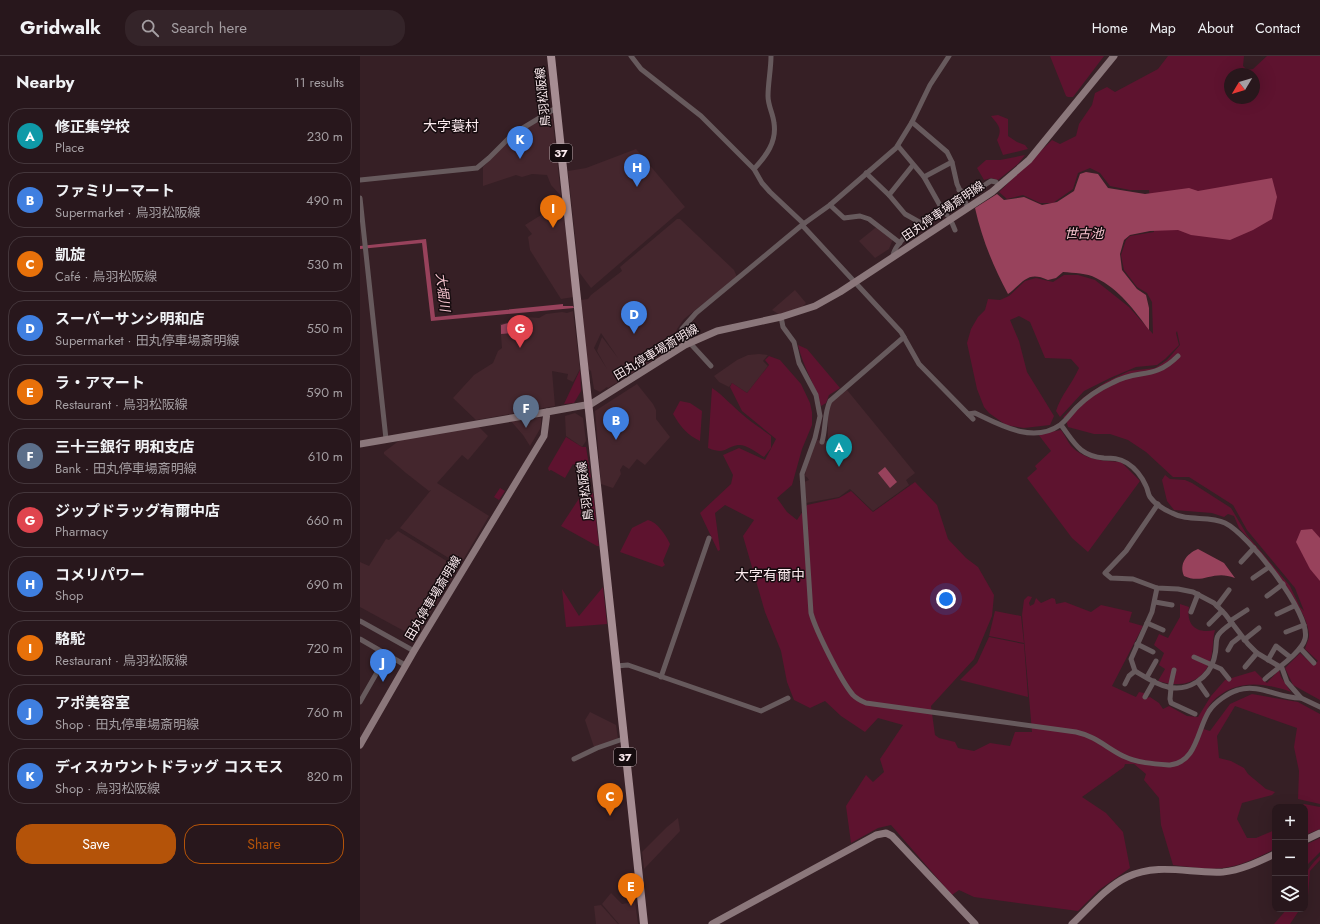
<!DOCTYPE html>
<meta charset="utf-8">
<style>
body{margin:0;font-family:Jost,"Noto Sans JP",sans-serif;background:#342429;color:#f1f3f6}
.controls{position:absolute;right:12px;bottom:12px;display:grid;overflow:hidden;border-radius:8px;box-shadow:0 4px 16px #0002}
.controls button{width:36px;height:36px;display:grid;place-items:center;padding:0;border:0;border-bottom:1px solid #44363b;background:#28171c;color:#f1f3f6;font:20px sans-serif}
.compass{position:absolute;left:864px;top:12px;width:36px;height:36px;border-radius:50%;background:#28171c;box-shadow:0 4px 16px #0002;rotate:232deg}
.you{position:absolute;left:586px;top:543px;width:14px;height:14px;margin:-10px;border:3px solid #fff;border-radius:50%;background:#1a73e8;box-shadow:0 0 0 6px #1a73e833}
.badge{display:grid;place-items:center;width:26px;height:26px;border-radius:50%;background:#b45309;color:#fff;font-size:13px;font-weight:700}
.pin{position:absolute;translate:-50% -33px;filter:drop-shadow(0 1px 2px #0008)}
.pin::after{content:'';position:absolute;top:21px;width:14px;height:12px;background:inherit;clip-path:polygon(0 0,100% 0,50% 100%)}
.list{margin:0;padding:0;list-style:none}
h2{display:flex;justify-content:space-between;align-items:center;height:52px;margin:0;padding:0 16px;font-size:17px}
h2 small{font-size:13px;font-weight:400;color:#a59fa3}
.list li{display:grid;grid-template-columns:26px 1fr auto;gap:12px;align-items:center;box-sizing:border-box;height:56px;margin:0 8px 8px;padding:0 8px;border:1px solid #44363b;border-radius:16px}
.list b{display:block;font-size:15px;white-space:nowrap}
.list p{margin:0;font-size:13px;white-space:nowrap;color:#a59fa3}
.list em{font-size:13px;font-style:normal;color:#a59fa3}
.actions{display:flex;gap:8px;padding:12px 16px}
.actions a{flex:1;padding:9px 0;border:1px solid #b45309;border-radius:16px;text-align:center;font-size:14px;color:#b45309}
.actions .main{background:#b45309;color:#fff}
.icon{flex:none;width:22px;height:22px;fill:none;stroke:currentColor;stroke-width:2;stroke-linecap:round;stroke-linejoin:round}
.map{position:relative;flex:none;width:960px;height:868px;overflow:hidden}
header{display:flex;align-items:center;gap:24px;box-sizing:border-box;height:56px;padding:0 20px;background:#28171c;border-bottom:1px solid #44363b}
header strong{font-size:19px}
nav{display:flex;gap:22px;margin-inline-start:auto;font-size:14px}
.search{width:280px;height:36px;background:#342429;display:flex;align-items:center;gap:10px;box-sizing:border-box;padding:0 14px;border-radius:16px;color:#a59fa3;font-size:15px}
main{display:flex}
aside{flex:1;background:#28171c}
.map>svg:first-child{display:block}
</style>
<header>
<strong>Gridwalk</strong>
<div class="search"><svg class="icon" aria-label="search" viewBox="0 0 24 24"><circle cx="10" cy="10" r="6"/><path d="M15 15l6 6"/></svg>Search here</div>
<nav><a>Home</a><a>Map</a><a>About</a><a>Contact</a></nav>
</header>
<main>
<aside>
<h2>Nearby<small>11 results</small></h2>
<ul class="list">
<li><span class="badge" style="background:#0f9aa8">A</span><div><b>修正集学校</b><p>Place</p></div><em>230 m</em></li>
<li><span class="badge" style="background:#3f7fe0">B</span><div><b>ファミリーマート</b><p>Supermarket · 鳥羽松阪線</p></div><em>490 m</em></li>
<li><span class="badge" style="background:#e8710a">C</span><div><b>凱旋</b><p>Café · 鳥羽松阪線</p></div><em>530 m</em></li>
<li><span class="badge" style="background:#3f7fe0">D</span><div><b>スーパーサンシ明和店</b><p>Supermarket · 田丸停車場斎明線</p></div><em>550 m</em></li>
<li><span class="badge" style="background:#e8710a">E</span><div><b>ラ・アマート</b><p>Restaurant · 鳥羽松阪線</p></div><em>590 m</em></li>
<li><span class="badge" style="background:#5c6f8a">F</span><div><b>三十三銀行 明和支店</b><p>Bank · 田丸停車場斎明線</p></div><em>610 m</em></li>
<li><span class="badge" style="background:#e0444e">G</span><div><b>ジップドラッグ有爾中店</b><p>Pharmacy</p></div><em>660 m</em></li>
<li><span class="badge" style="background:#3f7fe0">H</span><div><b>コメリパワー</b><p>Shop</p></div><em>690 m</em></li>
<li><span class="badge" style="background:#e8710a">I</span><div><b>駱駝</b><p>Restaurant · 鳥羽松阪線</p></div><em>720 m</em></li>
<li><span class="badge" style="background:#3f7fe0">J</span><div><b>アポ美容室</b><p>Shop · 田丸停車場斎明線</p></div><em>760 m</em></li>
<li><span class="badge" style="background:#3f7fe0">K</span><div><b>ディスカウントドラッグ コスモス</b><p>Shop · 鳥羽松阪線</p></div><em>820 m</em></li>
</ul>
<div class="actions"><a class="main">Save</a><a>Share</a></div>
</aside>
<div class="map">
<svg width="960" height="868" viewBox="0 0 960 868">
<rect width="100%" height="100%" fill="#361f25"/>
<g fill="#44262d" fill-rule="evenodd">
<path d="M 192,57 L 201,140 L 191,129 L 187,119 L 172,118 L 162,121 L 156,119 L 123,130 L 123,111 L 154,79 Z"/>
<path d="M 276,93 L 325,151 L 231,232 L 219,216 L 208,115 L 226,112 Z"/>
<path d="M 202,146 L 214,241 L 201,243 L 170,194 L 168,181 L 172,178 L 165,169 Z"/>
<path d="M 317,163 L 320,163 L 374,214 L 377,221 L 324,263 L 317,273 L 315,282 L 298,301 L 248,332 L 247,331 L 240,336 L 234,333 L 231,315 L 228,312 L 221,244 L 228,243 L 231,239 L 262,215 L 260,211 ZM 241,277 L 258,302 L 242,281 L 237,295 L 247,313 L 234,292 Z"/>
<path d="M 519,169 L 533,183 L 529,193 L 515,202 L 499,185 Z"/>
<path d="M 435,234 L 446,247 L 442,251 L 420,259 L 412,254 Z"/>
<path d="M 213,255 L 220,313 L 213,326 L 207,323 L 208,318 L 192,315 L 195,350 L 116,364 L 93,342 L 114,319 L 133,307 L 138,295 L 142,292 L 140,268 L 167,261 L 179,262 L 186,258 L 202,256 L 207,257 Z"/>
<path d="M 399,298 L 408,299 L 403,305 L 408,310 L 387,337 L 372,327 L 369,331 L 359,326 L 354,320 L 377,304 L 388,299 Z"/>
<path d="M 277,328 L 293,348 L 296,354 L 296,363 L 310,381 L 285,409 L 277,403 L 269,413 L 263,409 L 260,414 L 261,418 L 253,432 L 241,428 L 235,355 Z"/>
<path d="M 487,334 L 555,417 L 546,424 L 549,429 L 513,455 L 490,433 L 479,441 L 446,447 L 444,426 L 449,424 L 447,421 L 445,420 L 447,407 L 457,384 L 468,385 L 468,355 L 472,345 Z"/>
<path d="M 215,357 L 223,362 L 226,385 L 222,391 L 206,380 L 205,360 Z"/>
<path d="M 174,361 L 181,362 L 181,368 L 180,373 L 170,390 L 163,379 L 150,364 Z"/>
<path d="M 118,370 L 128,380 L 108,404 L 102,399 L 77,427 L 129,460 L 100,509 L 40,472 L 71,434 L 69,435 L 46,417 L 24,398 L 24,396 L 40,384 Z"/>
<path d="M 38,475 L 98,512 L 55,581 L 0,551 L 0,506 L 9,510 L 26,483 L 29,484 Z"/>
<path d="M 230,656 L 256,669 L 258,683 L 234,691 L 225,664 Z"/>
<path d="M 318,762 L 320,775 L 284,813 L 282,796 L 307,771 Z"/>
<path d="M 251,837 L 262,848 L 275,846 L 278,868 L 259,868 L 242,848 Z"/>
<path d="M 241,849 L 258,868 L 236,868 L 234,850 Z"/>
</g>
<g fill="#5e132f" fill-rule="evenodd">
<path d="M 690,0 L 744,0 L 713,41 L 708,41 L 706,40 Z"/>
<path d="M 808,0 L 884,0 L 883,10 L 887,14 L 893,13 L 907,0 L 960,0 L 960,644 L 933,629 L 925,612 L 940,597 L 953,609 L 958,605 L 945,593 C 946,589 948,585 949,581 C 951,554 898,493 879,472 L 874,460 L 868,458 L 864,461 L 852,457 L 814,454 L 807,445 L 802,424 L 805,419 L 810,423 L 825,424 L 832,427 L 871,452 L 887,479 L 930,530 L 940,551 L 944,555 L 935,532 L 887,474 L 873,449 L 829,421 L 813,421 L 786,396 L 768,384 L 750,378 L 734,378 L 708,371 L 706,364 L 703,361 L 724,341 L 746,326 L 769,315 L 795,312 L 807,304 L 820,289 L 817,275 L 816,277 L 819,289 L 805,303 L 797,309 L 776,311 L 750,322 L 724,335 L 700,361 L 696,355 C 701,339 712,328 719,312 L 711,303 L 685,302 L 670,266 L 659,260 L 650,264 L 659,285 L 667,316 L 694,360 L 690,369 L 664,372 L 646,369 L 629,357 L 624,351 L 617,333 L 607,287 L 611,273 L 618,261 L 625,254 L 628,243 L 640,244 L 649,240 L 665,225 L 676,222 L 693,226 L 704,219 L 718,219 L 735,224 L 769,251 L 793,278 L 792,246 L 787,237 L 777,231 L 764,214 L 761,199 L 766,184 L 770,180 L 794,176 L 789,134 L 770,134 L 750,130 L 740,117 L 730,112 L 718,117 L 713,133 L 693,147 L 680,147 L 663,139 L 647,143 L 639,136 L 692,84 L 700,88 L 716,80 L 719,68 L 732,49 L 735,37 L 747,31 L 755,36 L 798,13 ZM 870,18 L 894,18 L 894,42 L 870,42 Z"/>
<path d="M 638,59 L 648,63 L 648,80 L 657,86 L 665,89 L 668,93 L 643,99 L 637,84 C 643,72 638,69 631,60 Z"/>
<path d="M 665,99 L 658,108 L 638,124 L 631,122 L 624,124 L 617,112 L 626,104 L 640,104 Z"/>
<path d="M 438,289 L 447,293 L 480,332 L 469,339 L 466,347 L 461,350 C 455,328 443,311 438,289 Z"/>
<path d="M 409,300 L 420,304 L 441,328 L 450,347 L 452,356 L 452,369 L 442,393 L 432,429 L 417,442 L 427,456 L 437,464 L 447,449 L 479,442 L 491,435 L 513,456 L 555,426 L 577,449 L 588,483 L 606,502 L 618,511 L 634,539 L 632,560 L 614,603 L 571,650 L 575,679 L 579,682 L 595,686 L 598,692 L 614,695 L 630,687 L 650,690 L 655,676 L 672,676 L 662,559 L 664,544 L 668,540 L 672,541 L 669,547 L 670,550 L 674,548 L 676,542 L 681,547 L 692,542 L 695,543 L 696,548 L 705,546 L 731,556 L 741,549 L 772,556 L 769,566 L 783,570 L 752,630 L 776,641 L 779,636 L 784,637 L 784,643 L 790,641 L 799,647 L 803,653 L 809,650 L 827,660 L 838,661 L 851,640 L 865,624 L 895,615 L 907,627 L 919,614 L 921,621 L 931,636 C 903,626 874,623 852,646 C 846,653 843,664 840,672 L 850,675 L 870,648 L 892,638 L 938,646 L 960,658 L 960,748 L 938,743 L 939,715 L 934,691 L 937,672 L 875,650 L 857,680 L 859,702 L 871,705 L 884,712 L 888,718 L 906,733 L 915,736 L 912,739 L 882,747 L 877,763 L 887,782 L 896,782 L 915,774 L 915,793 C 900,800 885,808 869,811 C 851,815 831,811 813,809 L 801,769 L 799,742 L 784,724 L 786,718 L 774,708 L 765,708 L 764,711 L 722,741 L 746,757 L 763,776 L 770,812 L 739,834 L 718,855 L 614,841 L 599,834 L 592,839 L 531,769 L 518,772 L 491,787 L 486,750 L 506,719 L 513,726 L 524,716 L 520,703 L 543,669 L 518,662 L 505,676 L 481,660 L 465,645 L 450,652 L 434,644 L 427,626 L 421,595 L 405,556 L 383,480 L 394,464 L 365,449 L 355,457 L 360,494 L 358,495 L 340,457 L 371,428 L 373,419 L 363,399 L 379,392 L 405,404 L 416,383 L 382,355 L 370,331 L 372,327 L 387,337 L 409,309 L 405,304 Z"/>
<path d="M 220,314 L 221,335 L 214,347 L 204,348 Z"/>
<path d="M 352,332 C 364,340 372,350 383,359 C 392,367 402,373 411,380 L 411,392 L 404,401 C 397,397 386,388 378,389 C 363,392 366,399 348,392 Z"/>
<path d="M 320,345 L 330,347 L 342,355 L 340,385 C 327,379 320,370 313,358 Z"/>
<path d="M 701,374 C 705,379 707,385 711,390 C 724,404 744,405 761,406 L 780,425 L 728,496 L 712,482 L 667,422 L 677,413 L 675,410 L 691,395 L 678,378 Z"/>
<path d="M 206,381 L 222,391 L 226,391 L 231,422 L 213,408 L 205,422 L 191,414 L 189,415 L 188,412 Z"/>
<path d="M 140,432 L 145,435 L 139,444 L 134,441 Z"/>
<path d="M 233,437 L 239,490 L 237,490 L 201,470 L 222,438 L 228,440 Z"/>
<path d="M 288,464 C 297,466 306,479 310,488 L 303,505 L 305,509 L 302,511 L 260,496 L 272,472 Z"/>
<path d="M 243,531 L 247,568 L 222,570 L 217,562 L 222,570 L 206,571 L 202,533 L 219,560 Z"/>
<path d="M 820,548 L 829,551 C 826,570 837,578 855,574 C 852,584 854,595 850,605 C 842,628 819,632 798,625 L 805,613 L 799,609 L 804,597 L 794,589 L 799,578 L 808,582 L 820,561 Z"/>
<path d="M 635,555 L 661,560 L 664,587 L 629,580 Z"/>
<path d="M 629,581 L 664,588 L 668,641 L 600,624 L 617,607 Z"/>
<path d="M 944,748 L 960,751 L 960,773 L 945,779 L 945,751 L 940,751 Z"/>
<path d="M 960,782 L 960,796 L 945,811 L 945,789 Z"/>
<path d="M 960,800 L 960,804 L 950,815 L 948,840 L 945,846 C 945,822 942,817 960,800 Z"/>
<path d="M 927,853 L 940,853 L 930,868 L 914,868 Z"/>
</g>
<g fill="#98425c">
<path d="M 726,116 L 738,118 L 748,132 L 785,138 L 829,132 L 838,135 L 912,122 L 917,141 L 912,163 L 893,174 L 870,184 L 831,179 L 818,174 L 790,175 L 770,179 L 764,184 L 760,198 L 762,214 L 777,233 L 786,239 L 789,252 L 789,274 C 775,255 759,233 736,222 C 727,217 714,217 703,216 L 696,222 L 688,224 C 667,214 663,227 648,238 C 633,210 622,183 615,152 L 637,138 L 644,144 L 664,141 L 682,149 L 697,146 L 714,135 L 720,118 Z"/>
<path d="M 66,183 L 75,261 L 203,248 L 203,250 L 213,250 L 214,252 L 71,265 L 62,187 L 0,193 L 0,190 Z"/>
<path d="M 165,262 L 167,276 L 141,278 L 141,269 Z"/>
<path d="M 525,411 L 537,426 L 530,432 L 518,417 Z"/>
<path d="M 952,473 L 960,482 L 960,525 L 950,513 L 936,486 L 941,474 Z"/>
<path d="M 838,493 L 864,507 L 875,522 C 853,513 843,529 824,520 C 819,508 826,498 838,493 Z"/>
</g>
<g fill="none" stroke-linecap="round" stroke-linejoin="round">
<g stroke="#675a5d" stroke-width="5">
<path d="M 271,0 L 281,13 L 341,60 L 394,113 L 402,127 L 410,136 L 444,168"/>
<path d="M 552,66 L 587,96 L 592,106 L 564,121"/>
<path d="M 592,106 L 597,128 L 608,152"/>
<path d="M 394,113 C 406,100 417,86 414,67 C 413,57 408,50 408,40 C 408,27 411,13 411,0"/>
<path d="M 506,117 L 529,139 L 545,158 L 561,167"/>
<path d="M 0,124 L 117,112 L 129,102 L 153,78 L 196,52"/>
<path d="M 599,134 C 616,143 619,131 631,125 L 636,126 L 639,131"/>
<path d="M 529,139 L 553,109"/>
<path d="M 0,142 L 26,383"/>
<path d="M 470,149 L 484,162 L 500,160 L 509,163 L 540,187"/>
<path d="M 582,153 L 587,159"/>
<path d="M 592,167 L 595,174"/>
<path d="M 442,169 L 541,276 L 559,308 L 613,363"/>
<path d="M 533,202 C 531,186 570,161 582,153 L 564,121 L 538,90"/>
<path d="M 421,261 L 423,271 L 434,286 L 439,307 L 456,339 L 460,360 L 455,382 L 442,418 L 451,557 C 456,575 481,625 493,639 C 497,643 501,645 506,647 L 716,676 C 735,680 747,692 763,700 C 777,707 795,708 810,709 C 837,706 837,674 849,655 C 855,646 868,637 878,634 C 899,627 920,643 941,642"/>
<path d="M 329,286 L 351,310"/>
<path d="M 325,289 L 322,273 L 336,257 L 442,169 L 470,149 L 536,92 L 552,66 L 570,29 L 589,0"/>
<path d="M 608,358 L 615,357 C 640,369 673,388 700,369 C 706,365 711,357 717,351 C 726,342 739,333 752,327 C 779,312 793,325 818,300"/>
<path d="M 701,369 C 714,386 719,400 744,402 C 752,402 759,402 767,407 C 775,412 782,421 786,430 C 788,434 788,438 790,441 C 795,448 805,454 812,457 C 828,466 849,459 865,467 C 888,478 952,558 945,583 C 941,597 916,613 905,623"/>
<path d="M 462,386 C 466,372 464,357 470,345 L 544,281"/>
<path d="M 798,448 L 766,495 L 745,517 L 751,522 L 773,523 L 797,532 L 818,533 L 833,536 L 854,547 L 865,558 L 888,588 L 897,597 L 922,612 L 927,626 L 941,642 L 960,651"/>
<path d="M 881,506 L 894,492"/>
<path d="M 893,522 L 909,511"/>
<path d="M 797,532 L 792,556 L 771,603 L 775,615 C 785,621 797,629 808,631 C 828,636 849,622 854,603 C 860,582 849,583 872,567"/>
<path d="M 907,540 L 923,528"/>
<path d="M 795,546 L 812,549"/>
<path d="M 857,550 L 869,534"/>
<path d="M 831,556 L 838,538"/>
<path d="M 917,558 L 934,550"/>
<path d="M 0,565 L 54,595"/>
<path d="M 870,565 L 887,554"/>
<path d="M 787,567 L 803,574"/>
<path d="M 849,568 L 862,555"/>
<path d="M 926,576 L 944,569"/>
<path d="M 0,583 L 45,609"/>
<path d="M 884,584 L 899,572"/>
<path d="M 777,588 L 793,596"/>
<path d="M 940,592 L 954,607"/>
<path d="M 868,594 L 872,587 L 881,580"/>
<path d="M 834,601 L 861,613 L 869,623"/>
<path d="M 908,604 L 916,590 L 930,601"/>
<path d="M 256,610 L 268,609 L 401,655 L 428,642"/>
<path d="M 885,611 L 897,597"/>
<path d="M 301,621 L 349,482"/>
<path d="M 787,621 L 796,605"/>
<path d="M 838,626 L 847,639"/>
<path d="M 765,628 L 769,620 L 775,615"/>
<path d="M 810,632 L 814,614"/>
<path d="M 811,632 L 810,643 L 811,647 L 835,658"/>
<path d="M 785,641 L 794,625"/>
<path d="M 0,646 L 27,599"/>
<path d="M 214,703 L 237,692 L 263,683"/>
</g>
<g stroke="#8b777b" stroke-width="7">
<path d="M 0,388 L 187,356"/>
<path d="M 0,689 L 54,595 L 184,380 L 187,356 L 231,348 L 325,289 L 357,275 L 421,261 L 455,250 L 480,236 L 632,136 L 669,104 L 754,0"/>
<path d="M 945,784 L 960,777"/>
<path d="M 352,868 L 516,779 L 526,777 L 532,780 L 615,868"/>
<path d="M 712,868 C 729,852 746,831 767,821 C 799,806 831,818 863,816 C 882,814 898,806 915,798"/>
</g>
<path stroke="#a68d93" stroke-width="8" d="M 191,0 L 284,868"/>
</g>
<g text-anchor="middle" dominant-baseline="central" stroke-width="3" stroke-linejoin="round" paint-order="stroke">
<g fill="#160c0f" stroke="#b7a8ac" stroke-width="1">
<rect x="190" y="88" width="22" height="18" rx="3"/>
<rect x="254" y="692" width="22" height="18" rx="3"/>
</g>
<g font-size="11" font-weight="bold" fill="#fcebef">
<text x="201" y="97">37</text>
<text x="265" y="701">37</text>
</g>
<g font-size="12" fill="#fcebef" stroke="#160c0f">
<text transform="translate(183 41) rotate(-96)">鳥羽松阪線</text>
<text transform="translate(583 155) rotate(-34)">田丸停車場斎明線</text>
<text transform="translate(296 296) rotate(-31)">田丸停車場斎明線</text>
<text transform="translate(225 435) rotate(-97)">鳥羽松阪線</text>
<text transform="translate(73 542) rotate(-59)">田丸停車場斎明線</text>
</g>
<g font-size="13" font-style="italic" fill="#f6c4cf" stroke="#160c0f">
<text x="724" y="177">世古池</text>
<text transform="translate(83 236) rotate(83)">大堀川</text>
</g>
<g font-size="14" fill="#fcebef" stroke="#160c0f">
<text x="91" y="70">大字蓑村</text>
<text x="410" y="519">大字有爾中</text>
</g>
</g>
</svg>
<div class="controls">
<button>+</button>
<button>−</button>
<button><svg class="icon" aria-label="layers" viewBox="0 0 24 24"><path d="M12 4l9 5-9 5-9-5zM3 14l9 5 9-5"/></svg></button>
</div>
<svg class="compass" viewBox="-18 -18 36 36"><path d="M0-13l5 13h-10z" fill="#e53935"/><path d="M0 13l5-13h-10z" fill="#a59fa3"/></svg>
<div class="you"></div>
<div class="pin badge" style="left:479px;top:411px;background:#0f9aa8">A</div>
<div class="pin badge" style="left:256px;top:384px;background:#3f7fe0">B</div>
<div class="pin badge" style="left:250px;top:760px;background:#e8710a">C</div>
<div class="pin badge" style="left:274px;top:278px;background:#3f7fe0">D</div>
<div class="pin badge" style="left:271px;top:850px;background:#e8710a">E</div>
<div class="pin badge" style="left:166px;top:372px;background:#5c6f8a">F</div>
<div class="pin badge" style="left:160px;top:292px;background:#e0444e">G</div>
<div class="pin badge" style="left:277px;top:131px;background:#3f7fe0">H</div>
<div class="pin badge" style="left:193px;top:172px;background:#e8710a">I</div>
<div class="pin badge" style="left:23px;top:626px;background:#3f7fe0">J</div>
<div class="pin badge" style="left:160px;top:103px;background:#3f7fe0">K</div>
</div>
</main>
